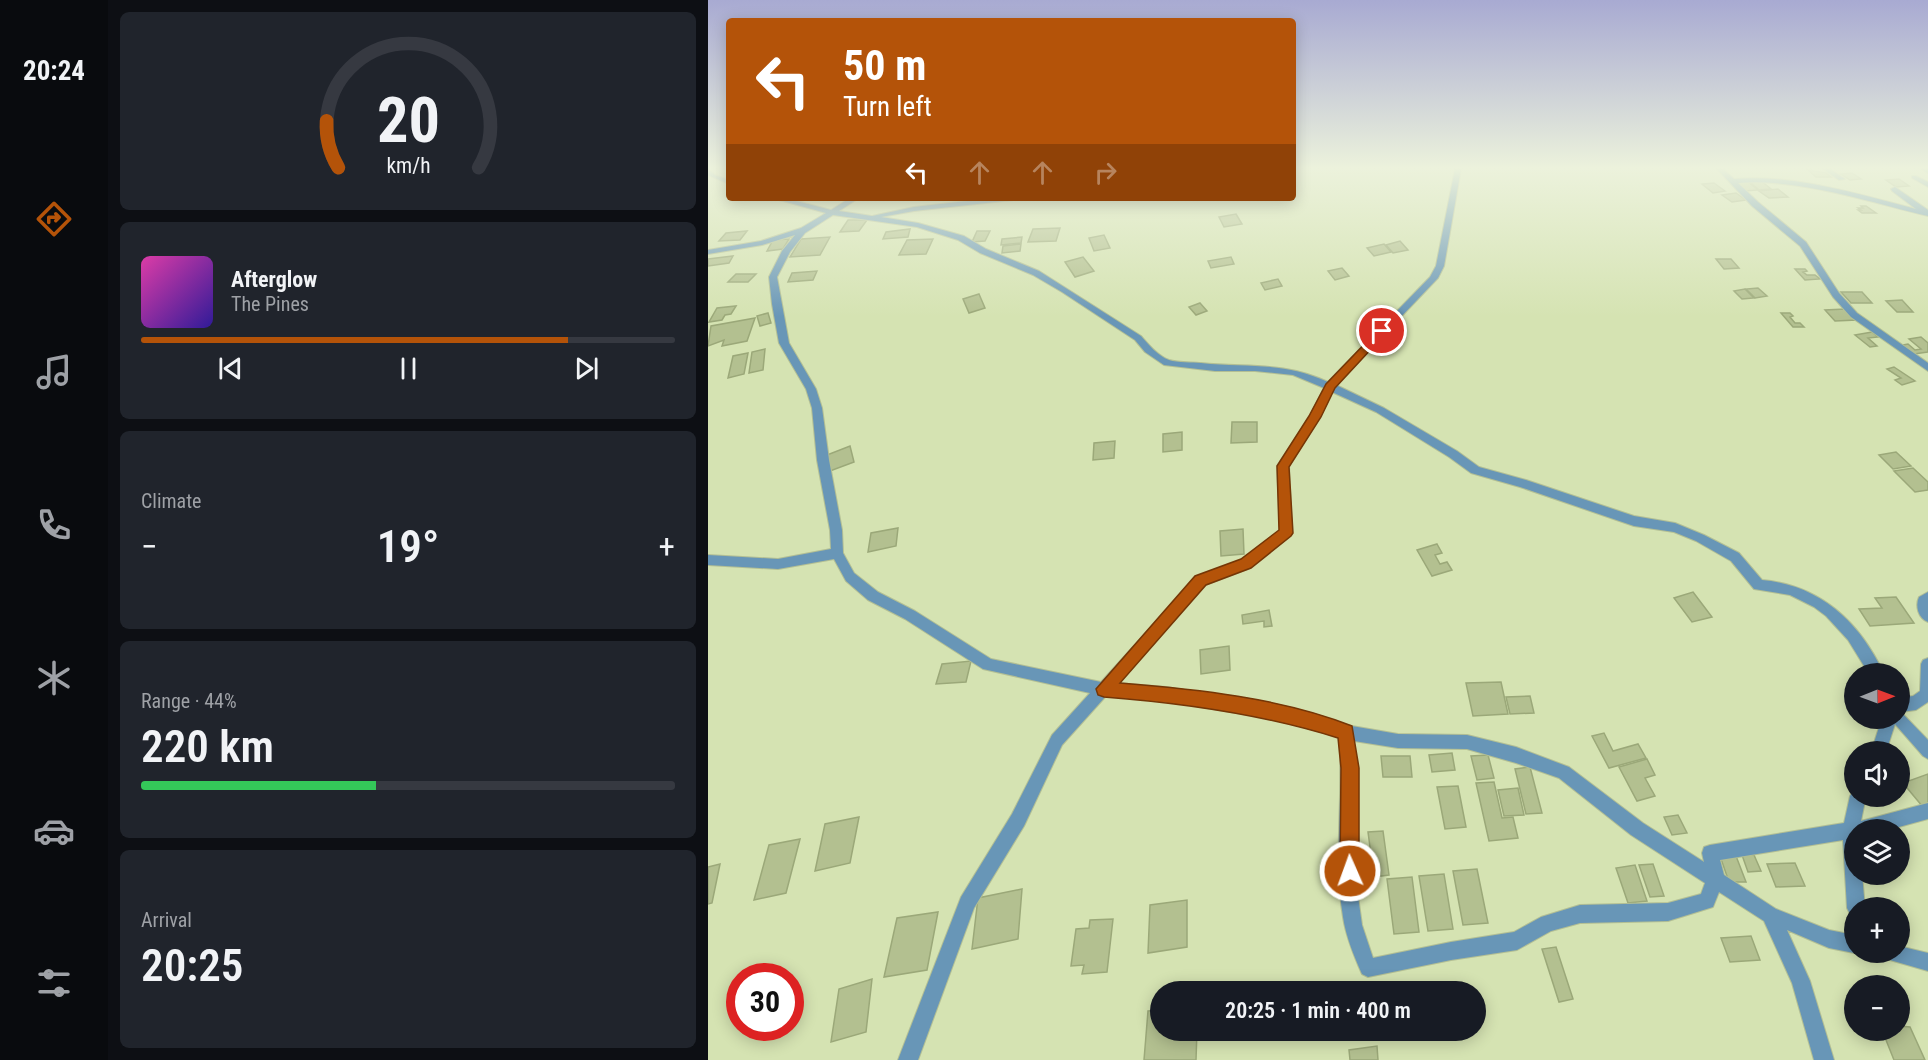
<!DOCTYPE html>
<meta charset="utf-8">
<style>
:root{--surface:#171b24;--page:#20242c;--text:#f1f3f6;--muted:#9ea1a6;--line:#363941;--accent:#b45309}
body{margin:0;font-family:"Roboto Condensed",sans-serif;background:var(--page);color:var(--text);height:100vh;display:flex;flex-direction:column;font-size:22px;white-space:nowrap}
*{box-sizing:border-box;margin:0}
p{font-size:20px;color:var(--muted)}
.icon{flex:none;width:33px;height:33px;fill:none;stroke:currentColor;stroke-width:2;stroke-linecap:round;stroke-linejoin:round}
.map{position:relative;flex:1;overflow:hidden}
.side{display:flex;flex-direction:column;gap:12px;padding:12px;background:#0d0f14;width:600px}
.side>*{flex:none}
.top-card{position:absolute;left:18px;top:18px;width:570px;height:183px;border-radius:6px;box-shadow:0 3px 15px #0003;background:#b45309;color:#fff;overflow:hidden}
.needle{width:39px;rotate:89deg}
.buttons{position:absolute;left:1136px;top:663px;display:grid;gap:12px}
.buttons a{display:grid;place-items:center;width:66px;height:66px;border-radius:50%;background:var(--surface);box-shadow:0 3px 15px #0003;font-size:30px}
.speed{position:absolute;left:18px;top:963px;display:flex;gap:12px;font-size:30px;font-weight:700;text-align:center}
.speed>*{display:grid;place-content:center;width:78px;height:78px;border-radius:50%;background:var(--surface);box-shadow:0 3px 15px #0003;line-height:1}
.speed .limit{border:9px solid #d22;background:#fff;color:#111}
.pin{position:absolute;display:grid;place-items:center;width:51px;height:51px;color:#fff;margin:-26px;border:3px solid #fff;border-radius:50%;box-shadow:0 2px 6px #0007}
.me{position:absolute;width:66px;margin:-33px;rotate:358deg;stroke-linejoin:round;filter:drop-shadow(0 0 4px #0008)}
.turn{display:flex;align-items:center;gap:21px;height:126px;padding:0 18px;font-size:27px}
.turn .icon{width:78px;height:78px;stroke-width:2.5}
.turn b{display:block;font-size:42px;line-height:51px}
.lanes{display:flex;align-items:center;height:57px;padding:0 18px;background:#0003;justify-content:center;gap:30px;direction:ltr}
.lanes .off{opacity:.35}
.big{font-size:45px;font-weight:600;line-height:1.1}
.side .tile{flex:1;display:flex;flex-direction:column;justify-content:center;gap:9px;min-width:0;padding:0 21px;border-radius:9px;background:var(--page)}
.side .dial{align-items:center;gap:0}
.dial svg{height:156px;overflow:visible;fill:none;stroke:var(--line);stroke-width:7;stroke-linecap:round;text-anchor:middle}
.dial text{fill:var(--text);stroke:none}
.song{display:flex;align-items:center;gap:18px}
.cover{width:72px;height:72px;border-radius:9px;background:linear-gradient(135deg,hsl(320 70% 55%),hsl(250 70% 35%))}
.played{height:6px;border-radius:3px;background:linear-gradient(90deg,var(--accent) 80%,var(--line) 80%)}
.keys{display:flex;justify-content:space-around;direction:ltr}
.heat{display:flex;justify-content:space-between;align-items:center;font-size:33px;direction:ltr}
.charge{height:9px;border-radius:4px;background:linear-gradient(90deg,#34c759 44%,var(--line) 0)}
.trip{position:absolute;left:442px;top:981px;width:336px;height:60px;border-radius:30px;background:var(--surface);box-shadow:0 3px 15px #0003;font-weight:600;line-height:60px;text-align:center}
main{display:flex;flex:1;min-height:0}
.tab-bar{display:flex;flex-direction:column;width:108px;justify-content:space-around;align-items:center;background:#090b0e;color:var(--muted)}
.tab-bar .icon{width:42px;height:42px}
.tab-bar .current{color:var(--accent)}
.tab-bar b{font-size:27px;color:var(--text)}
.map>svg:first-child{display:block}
.building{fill:#b3c090;stroke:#9ba879;stroke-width:1.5}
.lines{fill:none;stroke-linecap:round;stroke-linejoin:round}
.street-casing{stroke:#b3bf94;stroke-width:2}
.street{fill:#6896b7;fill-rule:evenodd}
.route{fill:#b45309;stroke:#753606;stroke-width:1.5}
</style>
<main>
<nav class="tab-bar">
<b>20:24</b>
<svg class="icon current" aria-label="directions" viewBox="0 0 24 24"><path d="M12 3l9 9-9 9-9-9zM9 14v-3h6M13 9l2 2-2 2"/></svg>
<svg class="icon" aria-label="music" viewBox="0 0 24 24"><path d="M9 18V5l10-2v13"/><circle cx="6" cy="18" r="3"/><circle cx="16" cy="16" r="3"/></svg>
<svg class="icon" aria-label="phone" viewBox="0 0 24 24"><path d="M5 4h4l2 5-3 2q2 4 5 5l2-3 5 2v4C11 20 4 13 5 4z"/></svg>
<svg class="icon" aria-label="climate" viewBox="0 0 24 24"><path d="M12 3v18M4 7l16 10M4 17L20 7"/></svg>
<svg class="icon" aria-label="car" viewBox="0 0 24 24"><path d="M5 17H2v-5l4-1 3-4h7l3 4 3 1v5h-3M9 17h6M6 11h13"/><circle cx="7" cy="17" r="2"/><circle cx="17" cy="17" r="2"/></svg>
<svg class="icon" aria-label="filters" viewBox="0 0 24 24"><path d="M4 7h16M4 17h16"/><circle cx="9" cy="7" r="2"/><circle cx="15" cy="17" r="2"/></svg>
</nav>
<section class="side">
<div class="tile dial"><svg viewBox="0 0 100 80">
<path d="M14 69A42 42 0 1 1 86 69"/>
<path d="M14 69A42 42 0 0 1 8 45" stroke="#b45309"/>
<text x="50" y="56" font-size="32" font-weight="700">20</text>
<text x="50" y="72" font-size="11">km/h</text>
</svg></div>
<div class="tile">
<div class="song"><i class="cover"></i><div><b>Afterglow</b><p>The Pines</p></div></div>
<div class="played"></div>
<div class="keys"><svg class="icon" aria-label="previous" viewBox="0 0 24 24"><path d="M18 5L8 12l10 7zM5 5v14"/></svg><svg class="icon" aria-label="pause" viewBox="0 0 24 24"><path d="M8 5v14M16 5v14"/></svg><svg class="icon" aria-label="next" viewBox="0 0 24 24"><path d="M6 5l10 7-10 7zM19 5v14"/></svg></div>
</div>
<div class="tile"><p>Climate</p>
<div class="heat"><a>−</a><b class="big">19°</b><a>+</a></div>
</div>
<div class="tile"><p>Range · 44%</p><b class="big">220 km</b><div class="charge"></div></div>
<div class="tile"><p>Arrival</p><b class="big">20:25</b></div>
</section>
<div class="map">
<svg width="1220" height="1060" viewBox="0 0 1220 1060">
<rect width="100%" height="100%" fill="#d5e3b2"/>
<g class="building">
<polygon points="1100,170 1118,173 1123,177 1108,177"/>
<polygon points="1144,173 1153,179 1142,180 1133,174"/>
<polygon points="1191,179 1201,186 1188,187 1178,180"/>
<polygon points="1052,180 1063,189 1051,190 1041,181"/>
<polygon points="1039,181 1050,190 1037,191 1026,182"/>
<polygon points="1006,183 1017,191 1005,193 994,184"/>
<polygon points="1070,189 1080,197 1061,198 1051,191"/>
<polygon points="1028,193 1038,200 1024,202 1014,195"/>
<polygon points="1153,206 1158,206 1168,213 1154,213 1150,210 1153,210 1150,208 1155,208"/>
<polygon points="528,214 534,224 516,227 511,217"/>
<polygon points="140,220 159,220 151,231 132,232"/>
<polygon points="352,228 348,241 320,242 325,229"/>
<polygon points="202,229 200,237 175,239 178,232"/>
<polygon points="39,231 32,240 11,241 18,233"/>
<polygon points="269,231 282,231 277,241 264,242"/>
<polygon points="396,235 402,248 386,251 381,238"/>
<polygon points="122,237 112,255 82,257 93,239"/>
<polygon points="314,237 313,243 293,245 294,239"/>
<polygon points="81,239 75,249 59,251 65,240"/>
<polygon points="225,239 218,254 191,255 199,240"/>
<polygon points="692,241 700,250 685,253 678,245"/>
<polygon points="313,244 312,251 294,253 295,246"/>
<polygon points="676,244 683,252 666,256 659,248"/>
<polygon points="25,256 21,263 0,266 0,259"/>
<polygon points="375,257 386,271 367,277 357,262"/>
<polygon points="523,257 526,264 503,268 500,261"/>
<polygon points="1008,259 1023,259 1031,268 1016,269"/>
<polygon points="634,268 641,276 627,280 620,271"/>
<polygon points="1087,269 1097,269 1099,271 1095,272 1099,275 1107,275 1112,279 1097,280"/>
<polygon points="109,271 105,280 80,282 84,273"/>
<polygon points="28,274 48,274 40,282 20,282"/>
<polygon points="570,279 574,286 557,290 553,283"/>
<polygon points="1050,288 1059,296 1047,298 1038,289"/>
<polygon points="1037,289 1046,298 1034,299 1026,291"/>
<polygon points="1133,292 1154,292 1164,303 1143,303"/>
<polygon points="271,294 277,308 261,313 255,299"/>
<polygon points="1194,300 1205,312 1189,312 1178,301"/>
<polygon points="492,303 499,311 488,315 481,307"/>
<polygon points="28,306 23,314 17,315 14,320 1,322 9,308"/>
<polygon points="1138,309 1148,320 1127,321 1117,310"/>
<polygon points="60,313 63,323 52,326 49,316"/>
<polygon points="1073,313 1082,313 1085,316 1082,317 1087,323 1092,323 1096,327 1085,327"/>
<polygon points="47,318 39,341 14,346 16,340 0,346 3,326"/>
<polygon points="1164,332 1170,337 1160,338 1169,346 1162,347 1147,335"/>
<polygon points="1213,337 1220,343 1220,352 1206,354 1195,345 1200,344 1207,350 1213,349 1201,339"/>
<polygon points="57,349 55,370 41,373 44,352"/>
<polygon points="40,353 36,374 20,378 25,356"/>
<polygon points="1186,367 1207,381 1194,385 1187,380 1193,378 1179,369"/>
<polygon points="524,422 549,422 549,442 523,443"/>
<polygon points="474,432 474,450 455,452 455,434"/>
<polygon points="407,441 406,458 385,460 386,443"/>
<polygon points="142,446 146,462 122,471 119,455"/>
<polygon points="1188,452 1203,466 1185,469 1171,455"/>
<polygon points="1205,468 1220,482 1220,490 1207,492 1186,471"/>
<polygon points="190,528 188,546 160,552 163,533"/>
<polygon points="535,529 536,554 513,556 512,531"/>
<polygon points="729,544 734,553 727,555 732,564 739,562 744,570 724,576 709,550"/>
<polygon points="985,592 1004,617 984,622 966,598"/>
<polygon points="1188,597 1206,623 1162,626 1151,609 1174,608 1167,598"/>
<polygon points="561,610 564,626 556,627 556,621 535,624 534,615"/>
<polygon points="521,646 522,670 493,674 492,650"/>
<polygon points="263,661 258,682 228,684 234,664"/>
<polygon points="793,682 800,714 765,716 758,683"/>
<polygon points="822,696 826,713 802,714 798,697"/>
<polygon points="896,733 905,751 930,744 938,758 901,768 884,736"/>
<polygon points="744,753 747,770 724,772 721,755"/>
<polygon points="780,755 786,778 769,780 763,756"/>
<polygon points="673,756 702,756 704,777 675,777"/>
<polygon points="939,759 947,775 937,778 947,796 929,801 911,767"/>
<polygon points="822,767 834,813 818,814 807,769"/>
<polygon points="1220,774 1220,805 1215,807 1195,783"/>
<polygon points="786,782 794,818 805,817 810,838 781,841 768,783"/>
<polygon points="750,786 758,827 737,829 729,787"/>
<polygon points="810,788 816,815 796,816 790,790"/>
<polygon points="970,815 979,833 964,835 956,817"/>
<polygon points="151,817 142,863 107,871 117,824"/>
<polygon points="675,831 681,875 666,877 660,832"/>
<polygon points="92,839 78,893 46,900 61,845"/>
<polygon points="1034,855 1046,855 1053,871 1040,872"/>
<polygon points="1012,856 1028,856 1038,882 1021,882"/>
<polygon points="1087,863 1097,886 1068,887 1059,864"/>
<polygon points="12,864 4,903 0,904 0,867"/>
<polygon points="945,864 956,896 942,897 931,865"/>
<polygon points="927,865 939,901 920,903 908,868"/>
<polygon points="769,869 780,923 755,925 745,871"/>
<polygon points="736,874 745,929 720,931 711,876"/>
<polygon points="704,877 711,932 686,934 679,879"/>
<polygon points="314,889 310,939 264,949 270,898"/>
<polygon points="479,900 479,947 440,953 442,905"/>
<polygon points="230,912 219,970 176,977 189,918"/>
<polygon points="405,919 399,972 374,974 376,965 363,966 368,929 381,928 382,920"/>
<polygon points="1043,936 1052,960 1022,962 1013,938"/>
<polygon points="848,947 865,999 851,1002 834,949"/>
<polygon points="164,979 158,1032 123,1042 131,989"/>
<polygon points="453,1010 453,1030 489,1030 488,1060 436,1060 440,1011"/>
<polygon points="1191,1026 1202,1027 1217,1060 1186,1060 1174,1030 1191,1030"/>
<polygon points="669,1046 670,1060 642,1060 641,1050"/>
</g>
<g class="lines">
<defs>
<g id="street">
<polygon points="0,169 7,175 21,180 21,184 0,175"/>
<path d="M747 169H753L736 266 730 278 628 385 676 408 749 451 771 467 818 480 926 516 967 523 996 535 1031 553 1054 580C1112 585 1152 622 1176 674H1161L1140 640 1118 616 1106 607 1082 595 1046 589 1023 561 988 541 966 532 926 526 812 487 763 473 741 457 668 412 624 392 612 417 581 466 584 533 582 536 542 568 497 585 409 683 458 687 582 708 638 725 690 734 759 735 808 747 861 767 935 823 996 862 994 853 996 847 1002 845 1136 823 1142 796 1146 790V796H1158L1153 821 1220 803V819L1180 830H1146V874H1154L1157 908H1146V916L1142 914 1139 908 1135 840 1012 860 1016 875 1068 909 1121 930 1146 935V953L1121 948 1079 930 1102 981 1126 1060H1106L1084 983 1056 921 1011 892 1005 907 960 921 872 923 843 931 809 950 743 960 660 977 654 974C646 956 638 937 635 917 625 858 636 797 631 737L582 722 458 701 398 696 354 745 316 826 266 908 210 1060H190L253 897 304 814 344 735 382 693 275 669 197 619 160 600 138 581 126 559 70 569 0 565V555L70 559 123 549 122 530 109 460 104 408 98 389 71 343 64 304 61 277 74 251 87 235 54 245 0 254V250L53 241 93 228 118 213 64 198H77L123 210 142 198H151L131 211 164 216 206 207 285 198H309L305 200 206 211 173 217 210 223 256 236 278 249 331 271 433 336C441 345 450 356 461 360 470 363 484 362 493 363 540 368 575 361 620 382L722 277 728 266ZM125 215 209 227 250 240 272 253 325 275 354 292 427 340 437 352 456 365 507 371H547L585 375 616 388 602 416 569 466 572 531 534 560 489 577 393 682 283 659 207 611 170 592 146 573 135 553 134 530 121 460 114 408 108 389 81 343 69 277 82 252 97 233ZM646 741 690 748 759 749 808 763 851 778 923 835 997 883 993 894 960 903 872 905 833 917 806 932 743 942 665 958 654 925 649 889Z"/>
<path d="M1009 169H1015L1026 179C1087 174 1149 194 1208 209L1184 191 1183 189 1187 187 1220 210V216C1161 202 1090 178 1030 183L1050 202 1098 242 1131 293 1149 313 1220 363V371L1143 317 1125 297 1092 246 1044 206Z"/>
<polygon points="1115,169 1122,169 1137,179 1131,180"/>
<polygon points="1213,169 1220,169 1220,173"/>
<polygon points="1204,176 1208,176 1220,182 1220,187 1204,178"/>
<path d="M1220 592V622C1210 618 1207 606 1211 597Z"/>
<polygon points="1220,658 1220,702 1208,710 1193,712 1220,740 1220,759 1215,756 1187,724 1178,752 1163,752 1174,718 1191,718 1191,698 1205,696 1212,691 1213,664 1215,660"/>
<polygon points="1191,946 1220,953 1220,971 1175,958 1172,952 1191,952"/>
</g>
</defs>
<use href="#street" class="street-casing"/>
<use href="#street" class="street"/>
</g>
<linearGradient id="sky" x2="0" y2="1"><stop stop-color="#a8aad2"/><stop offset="0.53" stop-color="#ecf2dc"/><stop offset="1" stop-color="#ecf2dc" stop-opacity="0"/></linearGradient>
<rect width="1220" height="317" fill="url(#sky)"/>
<path class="route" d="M674 328 680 331 627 388 613 417 581 467 585 533 583 536 543 568 498 585 412 683C487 689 574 698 644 726L651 768V871L648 878 642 881 635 878 632 871 633 768 630 738C554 714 475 703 396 697L390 695 388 689 487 576 533 559 571 530 569 466 601 416 618 384 671 329Z"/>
</svg>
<div class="buttons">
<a><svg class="needle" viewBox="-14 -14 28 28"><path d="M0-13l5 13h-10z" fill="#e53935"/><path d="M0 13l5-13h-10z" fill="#9ea1a6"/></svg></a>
<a><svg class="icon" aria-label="sound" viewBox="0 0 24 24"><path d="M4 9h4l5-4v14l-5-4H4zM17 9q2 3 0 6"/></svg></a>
<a><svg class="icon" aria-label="layers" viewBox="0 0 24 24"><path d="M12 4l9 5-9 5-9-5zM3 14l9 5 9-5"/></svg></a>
<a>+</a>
<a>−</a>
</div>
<div class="speed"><div class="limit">30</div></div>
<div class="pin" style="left:674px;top:331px;background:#d93025"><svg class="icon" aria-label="arrive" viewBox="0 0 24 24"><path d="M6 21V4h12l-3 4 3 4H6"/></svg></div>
<svg class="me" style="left:642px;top:871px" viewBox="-20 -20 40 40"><circle r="17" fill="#b45309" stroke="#fff" stroke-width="3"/><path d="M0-11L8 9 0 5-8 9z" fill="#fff"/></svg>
<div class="trip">20:25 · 1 min · 400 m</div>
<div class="top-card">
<div class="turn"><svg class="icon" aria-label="left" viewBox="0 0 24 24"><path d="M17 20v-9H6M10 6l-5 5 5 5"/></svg><div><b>50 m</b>Turn left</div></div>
<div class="lanes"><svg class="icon" aria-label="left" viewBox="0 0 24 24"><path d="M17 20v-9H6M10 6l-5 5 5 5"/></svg><svg class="icon off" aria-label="ahead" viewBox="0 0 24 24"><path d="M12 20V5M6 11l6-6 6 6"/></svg><svg class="icon off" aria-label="ahead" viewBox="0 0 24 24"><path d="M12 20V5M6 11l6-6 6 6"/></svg><svg class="icon off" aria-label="right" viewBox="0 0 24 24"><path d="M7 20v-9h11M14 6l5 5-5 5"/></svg></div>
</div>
</div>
</main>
